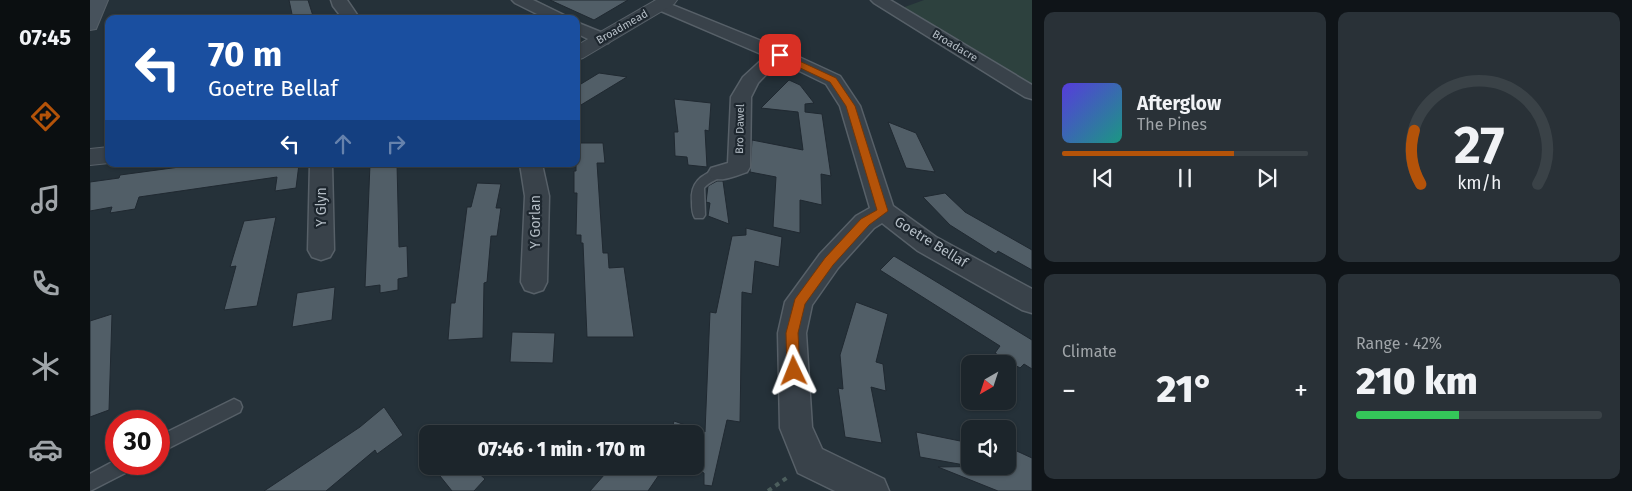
<!DOCTYPE html>
<meta charset="utf-8">
<style>
:root{--surface:#1c252b;--page:#293137;--text:#f1f3f6;--muted:#a0a5a9;--line:#3a4247;--accent:#b45309}
body{margin:0;font-family:"Fira Sans",sans-serif;background:var(--page);color:var(--text);height:100vh;display:flex;flex-direction:column;font-size:19px;white-space:nowrap}
*{box-sizing:border-box;margin:0}
p{font-size:16px;color:var(--muted)}
.icon{flex:none;width:28px;height:28px;fill:none;stroke:currentColor;stroke-width:2;stroke-linecap:round;stroke-linejoin:round}
.map{position:relative;flex:1;overflow:hidden}
.panel{display:flex;flex-direction:column;gap:12px;padding:12px;background:#0f1418;width:600px}
.panel>*{flex:none}
.guide{position:absolute;left:15px;top:15px;width:475px;height:152px;border-radius:10px;box-shadow:0 1px 4px #0004,0 0 0 1px var(--line);background:#1a4fa0;color:#fff;overflow:hidden}
.needle{width:32px;rotate:219deg}
.controls{position:absolute;left:871px;top:355px;display:grid;gap:10px}
.controls a{display:grid;place-items:center;width:55px;height:55px;border-radius:10px;background:var(--surface);box-shadow:0 1px 4px #0004,0 0 0 1px var(--line);font-size:25px}
.speed{position:absolute;left:15px;top:410px;display:flex;gap:10px;font-size:25px;font-weight:700;text-align:center}
.speed>*{display:grid;place-content:center;width:65px;height:65px;border-radius:50%;background:var(--surface);box-shadow:0 1px 4px #0004,0 0 0 1px var(--line);line-height:1}
.speed .limit{border:8px solid #d22;background:#fff;color:#111}
.pin{position:absolute;display:grid;place-items:center;width:42px;height:42px;color:#fff;margin:-21px;border-radius:10px;box-shadow:0 2px 8px #0006}
.me{position:absolute;width:55px;margin:-28px;rotate:358deg;stroke-linejoin:round;filter:drop-shadow(0 0 4px #0008)}
.turn{display:flex;align-items:center;gap:18px;height:105px;padding:0 20px;font-size:22px}
.turn .icon{width:65px;height:65px;stroke-width:2.5}
.turn b{display:block;font-size:35px;line-height:42px}
.lanes{display:flex;align-items:center;height:48px;padding:0 20px;background:#0003;justify-content:center;gap:25px;direction:ltr}
.lanes .off{opacity:.35}
.big{font-size:38px;font-weight:800;line-height:1.1}
.panel .card{flex:1;display:flex;flex-direction:column;justify-content:center;gap:8px;min-width:0;padding:0 18px;border-radius:10px;background:var(--page)}
.panel .dial{align-items:center;gap:0}
.dial svg{height:130px;overflow:visible;fill:none;stroke:var(--line);stroke-width:7;stroke-linecap:round;text-anchor:middle}
.dial text{fill:var(--text);stroke:none}
.song{display:flex;align-items:center;gap:15px}
.cover{width:60px;height:60px;border-radius:8px;background:linear-gradient(135deg,hsl(250 70% 55%),hsl(170 70% 35%))}
.played{height:5px;border-radius:2px;background:linear-gradient(90deg,var(--accent) 70%,var(--line) 70%)}
.keys{display:flex;justify-content:space-around;direction:ltr}
.heat{display:flex;justify-content:space-between;align-items:center;font-size:28px;direction:ltr}
.charge{height:8px;border-radius:4px;background:linear-gradient(90deg,#34c759 42%,var(--line) 0)}
.panel .tiles{flex:1;display:grid;gap:12px;grid-template-columns:repeat(2,1fr)}
.trip{position:absolute;left:329px;top:425px;width:285px;height:50px;border-radius:10px;background:var(--surface);box-shadow:0 1px 4px #0004,0 0 0 1px var(--line);font-weight:800;line-height:50px;text-align:center}
main{display:flex;flex:1;min-height:0}
.dock{display:flex;flex-direction:column;width:90px;justify-content:space-around;align-items:center;background:#0b0f11;color:var(--muted)}
.dock .icon{width:35px;height:35px}
.dock .active{color:var(--accent)}
.dock b{font-size:22px;color:var(--text)}
.map>svg:first-child{display:block}
.green{fill:#2d413e}
.building{fill:#515e67;stroke:#202931}
.lines{fill:none;stroke-linecap:round;stroke-linejoin:round}
.service-casing{stroke:#576068;stroke-width:3}
.minor-casing{stroke:#576068;stroke-width:3}
.tertiary-casing{stroke:#576068;stroke-width:2}
.secondary-casing{stroke:#576068;stroke-width:2}
.path{stroke:#4c5e5d;stroke-width:4;stroke-dasharray:4.5 4.5;stroke-linecap:butt}
.service{fill:#39424a;fill-rule:evenodd}
.minor{fill:#39424a;fill-rule:evenodd}
.tertiary{fill:#39424a;fill-rule:evenodd}
.secondary{fill:#47525c;fill-rule:evenodd}
.route{fill:#b45309;stroke:#753606}
.labels{text-anchor:middle;dominant-baseline:central;stroke-width:4.5;stroke-linejoin:round;paint-order:stroke}
.far-street-label{font-size:11px;fill:#b4bdc5;stroke:#1e272f}
.street-label{font-size:14px;fill:#b4bdc5;stroke:#1e272f}
</style>
<main>
<nav class="dock">
<b>07:45</b>
<svg class="icon active" aria-label="directions" viewBox="0 0 24 24"><path d="M12 3l9 9-9 9-9-9zM9 14v-3h6M13 9l2 2-2 2"/></svg>
<svg class="icon" aria-label="music" viewBox="0 0 24 24"><path d="M9 18V5l10-2v13"/><circle cx="6" cy="18" r="3"/><circle cx="16" cy="16" r="3"/></svg>
<svg class="icon" aria-label="phone" viewBox="0 0 24 24"><path d="M5 4h4l2 5-3 2q2 4 5 5l2-3 5 2v4C11 20 4 13 5 4z"/></svg>
<svg class="icon" aria-label="climate" viewBox="0 0 24 24"><path d="M12 3v18M4 7l16 10M4 17L20 7"/></svg>
<svg class="icon" aria-label="car" viewBox="0 0 24 24"><path d="M5 17H2v-5l4-1 3-4h7l3 4 3 1v5h-3M9 17h6M6 11h13"/><circle cx="7" cy="17" r="2"/><circle cx="17" cy="17" r="2"/></svg>
</nav>
<div class="map">
<svg width="942" height="491" viewBox="0 0 942 491">
<rect width="100%" height="100%" fill="#253139"/>
<polygon class="green" points="834,0 942,0 942,86 812,8"/>
<g class="building">
<polygon points="199,0 218,0 223,16 203,19"/>
<polygon points="460,0 538,0 504,20"/>
<polygon points="509,73 537,77 486,108 486,87"/>
<polygon points="699,80 710,85 724,103 715,104 715,112 732,114 741,176 731,174 732,205 710,200 710,233 683,227 686,177 660,172 662,140 713,150 708,112 671,108"/>
<polygon points="584,99 621,103 619,131 615,130 617,167 598,165 597,157 585,156 584,132 588,132"/>
<polygon points="798,122 826,133 845,172 816,168"/>
<polygon points="486,143 513,143 515,163 507,163 513,253 518,253 519,268 534,267 544,337 497,337 493,243 491,243 491,235 486,235 487,193 484,193 484,171 486,171"/>
<polygon points="112,164 209,164 206,188 185,191 187,177 49,197 45,209 20,213 22,207 0,211 0,182 29,178 30,175"/>
<polygon points="280,164 307,164 309,247 317,246 318,277 308,279 308,290 290,293 290,285 275,287"/>
<polygon points="627,181 633,181 639,224 618,216 620,203 616,202 618,186"/>
<polygon points="387,183 411,184 406,208 411,208 407,236 401,236 397,282 394,283 393,338 358,340 361,303 365,303 377,207 381,207"/>
<polygon points="855,193 875,212 942,250 942,270 908,251 906,254 860,225 833,197"/>
<polygon points="186,217 167,306 134,310 146,266 140,267 154,221"/>
<polygon points="656,228 692,237 689,267 665,261 662,294 652,292 650,422 637,420 622,486 614,485 614,473 599,466 605,466 605,434 581,434 584,421 615,432 620,312 626,313 642,236 656,235"/>
<polygon points="804,256 942,340 942,369 934,364 930,368 905,353 910,346 790,270"/>
<polygon points="245,287 242,320 202,327 207,293"/>
<polygon points="766,302 798,314 786,362 793,364 796,391 781,387 792,443 755,437 748,388 753,389 750,355"/>
<polygon points="22,314 19,410 0,417 0,321"/>
<polygon points="422,332 465,333 463,363 420,362"/>
<polygon points="294,407 313,435 287,454 285,450 236,491 174,491 270,427"/>
<polygon points="826,432 880,443 880,466 830,457"/>
<polygon points="918,447 942,458 942,491 908,491 848,467 918,466"/>
<polygon points="342,466 386,466 384,469 395,479 384,491 362,491"/>
<polygon points="522,466 575,466 558,491 500,491"/>
</g>
<g class="lines">
<defs>
<g id="service">
<path d="M629 169 633 170 635 173C629 180 619 181 614 188L615 215 613 218H605C602 213 602 208 602 202 600 183 611 174 629 169Z"/>
<polygon points="144,399 150,402 152,407 150,412 69,453 69,436"/>
<polygon points="26,460 26,464 43,464 41,470 0,491 0,474"/>
</g>
<g id="minor">
<polygon points="241,0 257,0 270,19 253,19 243,6"/>
<polygon points="422,0 443,0 476,16 478,19 457,19 425,3"/>
<path d="M570 0 696 51 750 76 770 106 803 206 846 237 942 289V313L932 310 828 251 792 223 784 228 748 268 722 305 716 333 722 427 732 449 794 479 799 491H745L708 473 690 428 688 333 695 302 730 254 766 216 780 208 750 106 736 84 691 62 683 67 668 83 661 97 660 167 657 172C645 176 633 182 621 178L618 173 621 168 638 163 641 97 653 77 676 56 564 8 562 5 564 2Z"/>
<polygon points="781,0 800,0 942,85 942,99 935,97 784,3"/>
<polygon points="486,22 518,35 521,39 518,43 506,43 486,33"/>
<polygon points="220,164 242,164 244,250 240,257 231,260 222,257 218,250"/>
<polygon points="430,164 452,164 459,196 457,282 453,290 444,293 435,290 431,282 435,196"/>
</g>
<g id="tertiary">
<polygon points="566,0 587,0 584,4 493,58 486,60 486,46"/>
<polygon points="19,147 19,163 0,165 0,149"/>
</g>
<polygon id="secondary" points="0,0 18,0 6,29 0,30"/>
</defs>
<use href="#service" class="service-casing"/>
<use href="#minor" class="minor-casing"/>
<use href="#tertiary" class="tertiary-casing"/>
<use href="#secondary" class="secondary-casing"/>
<polyline class="path" points="678,491 698,477"/>
<use href="#service" class="service"/>
<use href="#minor" class="minor"/>
<use href="#tertiary" class="tertiary"/>
<use href="#secondary" class="secondary"/>
</g>
<polygon class="route" points="687,53 692,53 746,78 765,106 798,211 779,225 743,265 715,304 708,333 710,371 708,375 704,377 699,375 697,371 696,333 705,299 735,258 771,219 787,210 756,106 740,82 687,57"/>
<g class="labels">
<g class="far-street-label">
<text transform="translate(532 27) rotate(-30)">Broadmead</text>
<text transform="translate(865 46) rotate(31)">Broadacre</text>
<text transform="translate(650 129) rotate(-89)">Bro Dawel</text>
</g>
<g class="street-label">
<text transform="translate(231 207) rotate(-90)">Y Glyn</text>
<text transform="translate(445 222) rotate(-90)">Y Gorlan</text>
<text transform="translate(841 242) rotate(32)">Goetre Bellaf</text>
</g>
</g>
</svg>
<div class="controls">
<a><svg class="needle" viewBox="-14 -14 28 28"><path d="M0-13l5 13h-10z" fill="#e53935"/><path d="M0 13l5-13h-10z" fill="#a0a5a9"/></svg></a>
<a><svg class="icon" aria-label="sound" viewBox="0 0 24 24"><path d="M4 9h4l5-4v14l-5-4H4zM17 9q2 3 0 6"/></svg></a>
</div>
<div class="speed"><div class="limit">30</div></div>
<div class="pin" style="left:690px;top:55px;background:#d93025"><svg class="icon" aria-label="arrive" viewBox="0 0 24 24"><path d="M6 21V4h12l-3 4 3 4H6"/></svg></div>
<svg class="me" style="left:704px;top:371px" viewBox="-20 -20 40 40"><path d="M0-17L14 15 0 8-14 15z" fill="#b45309" stroke="#fff" stroke-width="4"/></svg>
<div class="trip">07:46 · 1 min · 170 m</div>
<div class="guide">
<div class="turn"><svg class="icon" aria-label="left" viewBox="0 0 24 24"><path d="M17 20v-9H6M10 6l-5 5 5 5"/></svg><div><b>70 m</b>Goetre Bellaf</div></div>
<div class="lanes"><svg class="icon" aria-label="left" viewBox="0 0 24 24"><path d="M17 20v-9H6M10 6l-5 5 5 5"/></svg><svg class="icon off" aria-label="ahead" viewBox="0 0 24 24"><path d="M12 20V5M6 11l6-6 6 6"/></svg><svg class="icon off" aria-label="right" viewBox="0 0 24 24"><path d="M7 20v-9h11M14 6l5 5-5 5"/></svg></div>
</div>
</div>
<section class="panel">
<div class="tiles">
<div class="card">
<div class="song"><i class="cover"></i><div><b>Afterglow</b><p>The Pines</p></div></div>
<div class="played"></div>
<div class="keys"><svg class="icon" aria-label="previous" viewBox="0 0 24 24"><path d="M18 5L8 12l10 7zM5 5v14"/></svg><svg class="icon" aria-label="pause" viewBox="0 0 24 24"><path d="M8 5v14M16 5v14"/></svg><svg class="icon" aria-label="next" viewBox="0 0 24 24"><path d="M6 5l10 7-10 7zM19 5v14"/></svg></div>
</div>
<div class="card dial"><svg viewBox="0 0 100 80">
<path d="M14 69A42 42 0 1 1 86 69"/>
<path d="M14 69A42 42 0 0 1 10 36" stroke="#b45309"/>
<text x="50" y="56" font-size="32" font-weight="700">27</text>
<text x="50" y="72" font-size="11">km/h</text>
</svg></div>
<div class="card"><p>Climate</p>
<div class="heat"><a>−</a><b class="big">21°</b><a>+</a></div>
</div>
<div class="card"><p>Range · 42%</p><b class="big">210 km</b><div class="charge"></div></div>
</div>
</section>
</main>
